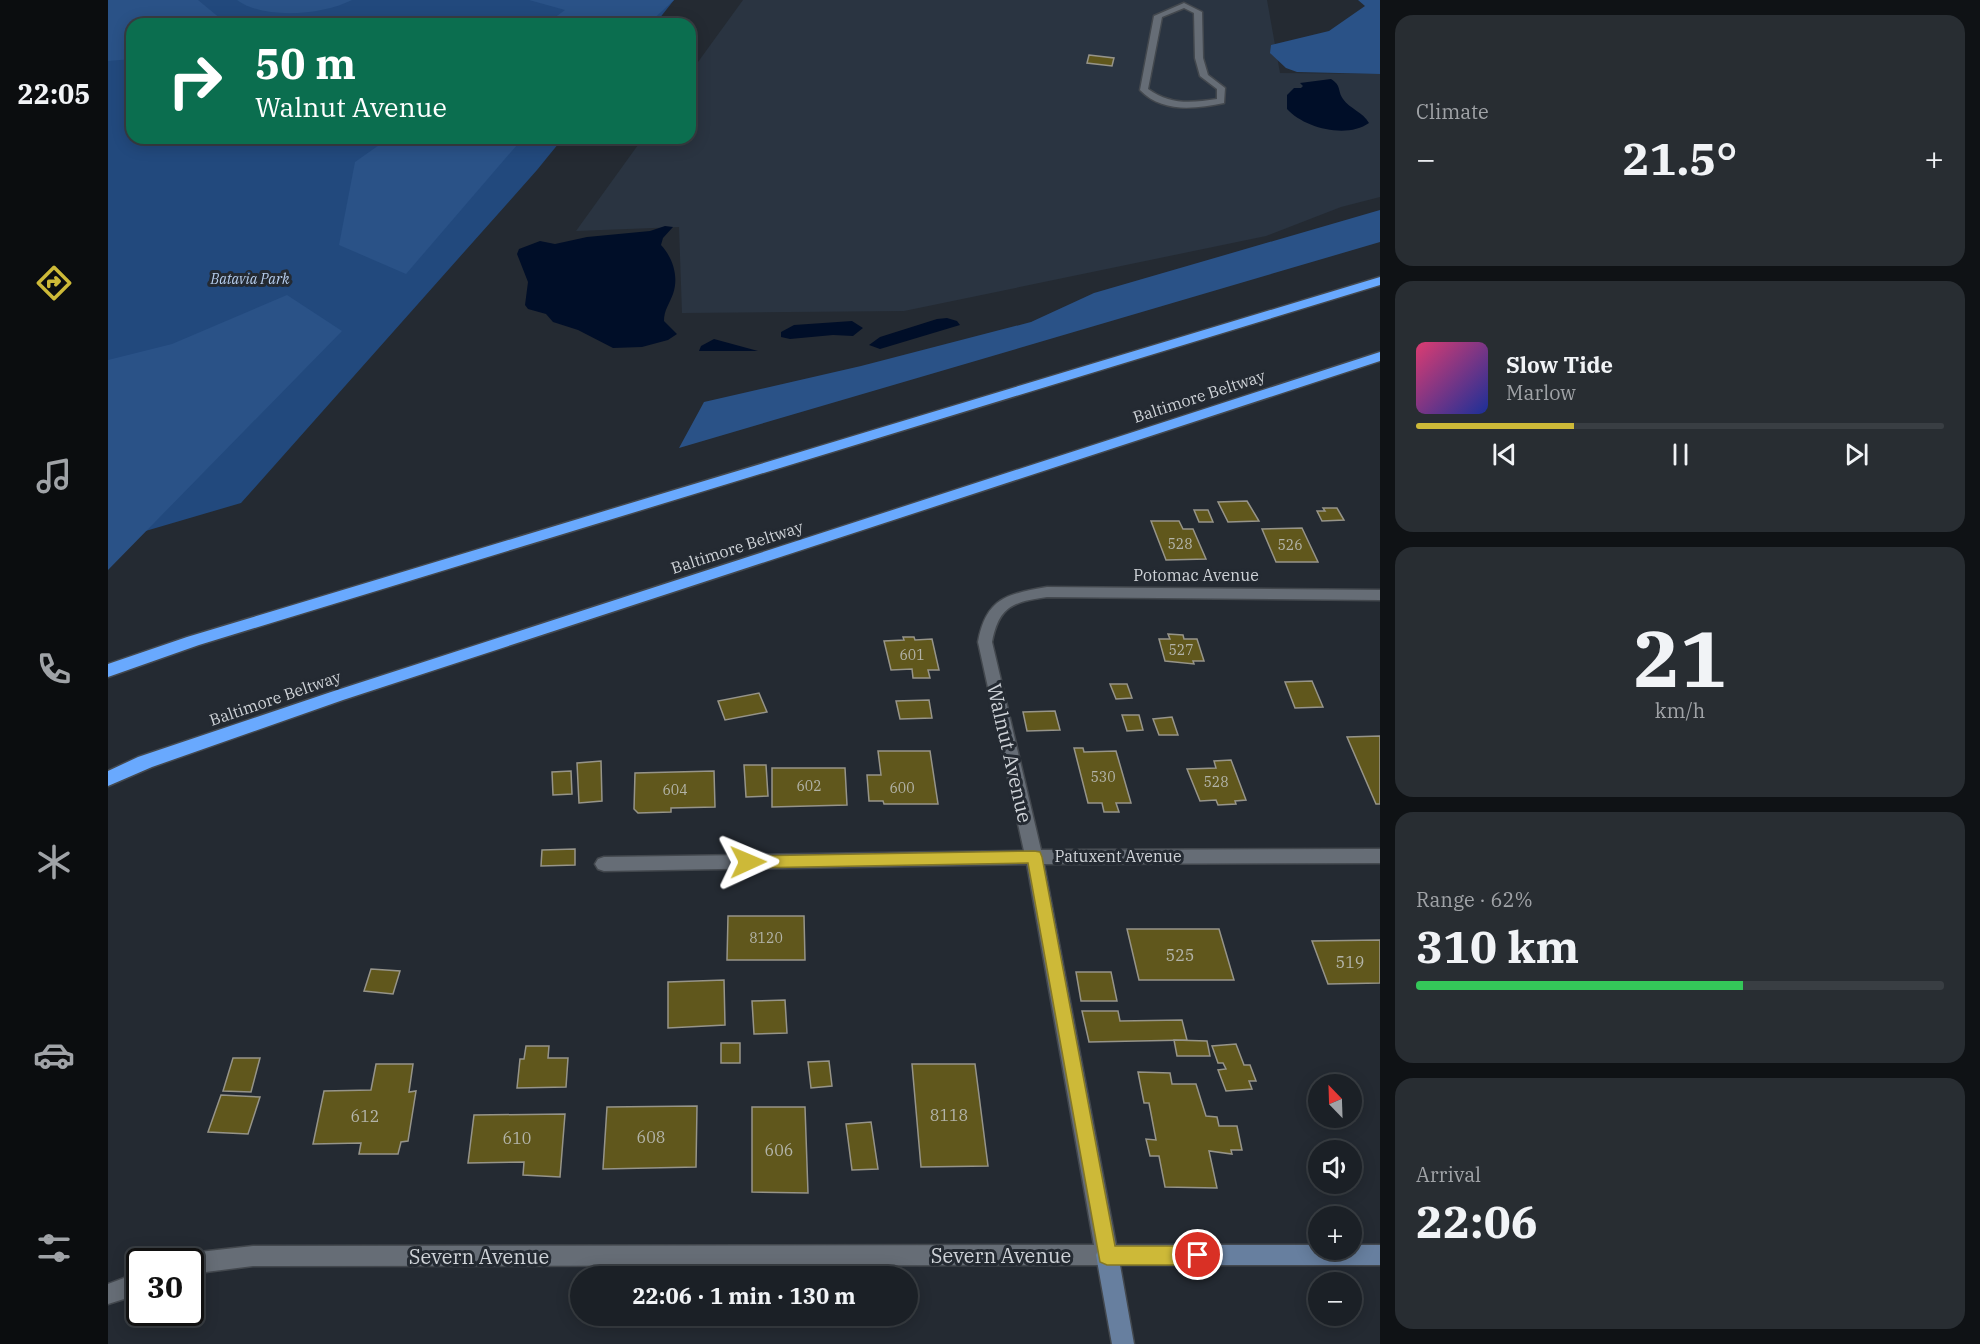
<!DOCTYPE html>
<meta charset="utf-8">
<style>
:root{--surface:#1b2026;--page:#282d32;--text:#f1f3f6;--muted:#a0a3a7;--line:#393e43;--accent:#cdb938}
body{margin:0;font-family:"IBM Plex Serif",serif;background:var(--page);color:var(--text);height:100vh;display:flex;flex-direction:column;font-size:22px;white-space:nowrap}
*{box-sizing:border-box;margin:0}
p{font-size:20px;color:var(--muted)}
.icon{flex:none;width:33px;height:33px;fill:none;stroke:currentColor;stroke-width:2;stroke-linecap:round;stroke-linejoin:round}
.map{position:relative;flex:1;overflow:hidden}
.details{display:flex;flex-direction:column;gap:15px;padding:15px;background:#0f1215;width:600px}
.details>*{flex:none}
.guide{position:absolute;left:18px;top:18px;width:570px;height:126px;border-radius:18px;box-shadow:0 3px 15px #0003,0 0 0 2px var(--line);background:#0b6e4f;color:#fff;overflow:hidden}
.needle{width:39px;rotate:337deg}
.fabs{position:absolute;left:1200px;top:1074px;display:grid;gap:12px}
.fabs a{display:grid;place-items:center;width:54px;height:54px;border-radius:50%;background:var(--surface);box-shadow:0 3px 15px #0003,0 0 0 2px var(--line);font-size:30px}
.speed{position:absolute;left:18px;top:1248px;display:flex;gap:12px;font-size:30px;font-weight:700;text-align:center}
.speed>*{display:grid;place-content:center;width:78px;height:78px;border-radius:50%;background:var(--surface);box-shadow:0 3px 15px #0003,0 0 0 2px var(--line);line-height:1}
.speed .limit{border:3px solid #111;border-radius:9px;background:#fff;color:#111}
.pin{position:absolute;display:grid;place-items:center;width:51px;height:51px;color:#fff;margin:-26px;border:3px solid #fff;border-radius:50%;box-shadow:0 2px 6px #0007}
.me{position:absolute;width:66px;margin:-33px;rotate:89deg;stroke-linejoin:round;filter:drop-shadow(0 0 4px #0008)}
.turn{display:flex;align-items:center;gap:21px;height:126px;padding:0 30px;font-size:27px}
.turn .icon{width:78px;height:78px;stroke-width:2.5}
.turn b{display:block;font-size:42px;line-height:51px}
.big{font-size:45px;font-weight:700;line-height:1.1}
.details .widget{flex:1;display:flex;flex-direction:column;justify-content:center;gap:9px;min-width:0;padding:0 21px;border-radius:18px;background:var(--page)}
.details .dial{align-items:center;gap:0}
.dial b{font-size:78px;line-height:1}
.song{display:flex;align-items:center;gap:18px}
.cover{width:72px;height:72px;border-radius:9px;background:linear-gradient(135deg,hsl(340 70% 55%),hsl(230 70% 35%))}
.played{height:6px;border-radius:3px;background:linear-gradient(90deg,var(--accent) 30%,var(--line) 30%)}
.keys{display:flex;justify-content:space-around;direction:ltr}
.heat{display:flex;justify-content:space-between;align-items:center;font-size:33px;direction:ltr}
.charge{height:9px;border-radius:4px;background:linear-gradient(90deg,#34c759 62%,var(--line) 0)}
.trip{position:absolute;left:462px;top:1266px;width:348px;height:60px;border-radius:30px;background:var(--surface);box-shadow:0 3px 15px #0003,0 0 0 2px var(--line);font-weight:700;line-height:60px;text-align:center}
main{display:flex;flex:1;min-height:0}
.tab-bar{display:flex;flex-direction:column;width:108px;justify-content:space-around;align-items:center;background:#0b0d0f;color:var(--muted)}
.tab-bar .icon{width:42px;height:42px}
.tab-bar .current{color:var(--accent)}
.tab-bar b{font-size:27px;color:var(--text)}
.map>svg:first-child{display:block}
.built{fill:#2a3441}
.green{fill:#22497d}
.forest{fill:#2a5287}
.water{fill:#000e28}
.building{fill:#60571c;stroke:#969489;stroke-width:1.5}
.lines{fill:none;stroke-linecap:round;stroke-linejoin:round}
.lane-casing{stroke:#43484e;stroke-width:3}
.street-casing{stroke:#43484e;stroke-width:3}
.secondary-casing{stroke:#43484e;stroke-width:3}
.highway-casing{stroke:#43484e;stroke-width:3}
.lane{fill:#666d76;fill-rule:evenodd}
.street{fill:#666d76;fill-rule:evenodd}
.secondary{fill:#677f9f;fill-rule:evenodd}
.highway{fill:#69a9fe;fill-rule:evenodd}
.route{fill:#cdb938;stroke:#857824;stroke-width:1.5}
.labels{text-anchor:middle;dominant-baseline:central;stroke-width:6;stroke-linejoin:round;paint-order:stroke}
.far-park-label{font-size:14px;font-style:italic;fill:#b8cfef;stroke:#242a32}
.number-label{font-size:14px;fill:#b3b4a9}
.street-label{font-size:16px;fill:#cfd3d8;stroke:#242a32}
.near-number-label{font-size:16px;fill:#b3b4a9}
.near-street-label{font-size:20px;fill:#cfd3d8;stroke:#242a32}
</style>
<main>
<nav class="tab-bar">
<b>22:05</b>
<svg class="icon current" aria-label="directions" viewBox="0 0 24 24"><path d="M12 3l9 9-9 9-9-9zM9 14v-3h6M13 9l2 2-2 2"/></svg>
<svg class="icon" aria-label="music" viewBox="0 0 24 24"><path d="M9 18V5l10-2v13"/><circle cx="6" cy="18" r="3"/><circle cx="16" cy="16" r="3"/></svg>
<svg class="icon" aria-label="phone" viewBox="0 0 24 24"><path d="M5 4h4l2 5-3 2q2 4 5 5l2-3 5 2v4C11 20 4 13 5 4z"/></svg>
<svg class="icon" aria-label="climate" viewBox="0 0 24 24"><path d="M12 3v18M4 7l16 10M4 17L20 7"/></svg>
<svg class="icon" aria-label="car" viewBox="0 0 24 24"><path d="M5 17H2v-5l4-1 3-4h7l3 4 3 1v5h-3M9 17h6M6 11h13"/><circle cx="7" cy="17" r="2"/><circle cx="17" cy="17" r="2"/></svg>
<svg class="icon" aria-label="filters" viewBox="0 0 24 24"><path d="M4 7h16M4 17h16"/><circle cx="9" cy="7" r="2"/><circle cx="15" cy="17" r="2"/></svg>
</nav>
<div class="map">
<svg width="1272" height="1344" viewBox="0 0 1272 1344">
<rect width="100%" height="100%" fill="#242a32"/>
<polygon class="built" points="635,0 1159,0 1172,73 1272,74 1272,197 1233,207 1158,236 796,311 574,313 571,227 468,231 535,138 582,138 582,73"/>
<polygon class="green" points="0,0 566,0 547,24 24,24 24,138 455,138 429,170 133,503 0,542"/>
<g class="forest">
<polygon points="0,0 90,0 119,24 24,24 24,59 0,61"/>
<path d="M129 0H244C215 15 156 20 129 0Z"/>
<polygon points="421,0 566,0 540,24 438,24 457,10"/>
<polygon points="1250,0 1272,0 1272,74 1189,72 1178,68 1162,53 1163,45 1221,31 1257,6"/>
<polygon points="281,138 415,138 298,274 231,245 247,162"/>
<polygon points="1272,210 1272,242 571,448 596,402 753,366 923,322 986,293"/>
<polygon points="179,295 234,331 0,570 0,360 64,344"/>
</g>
<g class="water">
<path d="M1223 79C1234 86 1229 90 1235 99 1242 109 1255 112 1261 123 1239 139 1196 128 1179 109V95L1186 88H1193L1195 86 1192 83Z"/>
<path d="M557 226 565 227 555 238 553 245C565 258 571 277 565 294 561 305 556 310 556 321L569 334 560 340 534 347 505 348 470 330 445 322 438 314 420 309 417 305 420 282 409 254 411 249 432 241 447 244 479 237 542 231Z"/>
<polygon points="839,318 849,321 852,325 772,349 761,345 772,337 829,319"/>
<polygon points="744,321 755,328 745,336 725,335 682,339 673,337 673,332 686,325"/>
<polygon points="606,339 650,351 591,351 593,346"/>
</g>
<g class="building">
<polygon points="981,55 1006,58 1004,66 979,63"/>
<polygon points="1139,501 1151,521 1120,522 1110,502"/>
<polygon points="1215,508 1229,508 1236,520 1214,521 1209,511 1217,511"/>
<polygon points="1086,510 1100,510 1105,522 1091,522"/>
<polygon points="1043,521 1071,521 1075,529 1085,529 1098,559 1058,560"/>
<polygon points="1194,528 1210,562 1168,562 1154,529"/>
<polygon points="1060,634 1075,635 1076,639 1089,639 1096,661 1085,661 1086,664 1057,661 1051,639 1062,639"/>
<polygon points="795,637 806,637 807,640 824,639 831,670 820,670 822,678 805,678 804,669 783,670 776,641 796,640"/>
<polygon points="1204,681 1215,707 1187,708 1177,682"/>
<polygon points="1002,684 1019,684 1024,698 1008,699"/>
<polygon points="651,693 659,712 617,720 610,701"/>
<polygon points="821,700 824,718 792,719 788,701"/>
<polygon points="947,711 952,730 919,731 915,712"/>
<polygon points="1014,715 1031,715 1035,730 1019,731"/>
<polygon points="1064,717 1070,735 1051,735 1045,719"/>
<polygon points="1272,736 1272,804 1268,804 1239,737"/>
<polygon points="966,748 975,748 976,752 1008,751 1023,803 1008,803 1011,812 996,812 994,803 980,803"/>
<polygon points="770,751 822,751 830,804 776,804 775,801 761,801 759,775 773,775"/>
<polygon points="1123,760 1138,800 1127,801 1128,804 1110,805 1108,800 1092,801 1079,769 1108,768 1106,761"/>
<polygon points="493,761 494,801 471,803 469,763"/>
<polygon points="636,765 658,765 660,796 638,797"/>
<polygon points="664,768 737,768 739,805 664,807"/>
<polygon points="463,771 464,794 445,795 444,772"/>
<polygon points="606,771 607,807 563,808 563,812 530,813 526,809 527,773"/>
<polygon points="467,849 467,865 433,866 434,850"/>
<polygon points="620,916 696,916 697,960 619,960"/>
<polygon points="1019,929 1111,929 1126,980 1031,980"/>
<polygon points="1272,940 1272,983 1220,984 1204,941"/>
<polygon points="263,969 292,971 285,994 256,991"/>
<polygon points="968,972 1003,972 1009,1001 973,1001"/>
<polygon points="616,980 617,1025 560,1028 560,982"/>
<polygon points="677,1000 679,1033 646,1034 644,1001"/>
<polygon points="974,1011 1010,1011 1012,1021 1074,1020 1079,1040 981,1042"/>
<polygon points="1066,1040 1099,1041 1102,1056 1069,1056"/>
<rect x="613" y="1043" width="19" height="20"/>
<polygon points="1128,1044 1136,1065 1142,1065 1148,1081 1141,1081 1144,1089 1118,1091 1110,1070 1118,1069 1115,1063 1110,1063 1104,1046"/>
<polygon points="418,1046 441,1046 440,1058 460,1058 458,1087 409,1088 412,1059 416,1059"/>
<polygon points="125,1058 152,1058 143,1092 115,1091"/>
<polygon points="721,1061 724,1086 703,1088 700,1062"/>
<polygon points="268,1064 305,1064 301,1092 308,1091 300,1141 293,1142 290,1154 251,1154 253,1143 205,1144 216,1091 263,1090"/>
<polygon points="804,1064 867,1064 880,1166 813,1167"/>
<polygon points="1030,1072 1062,1073 1064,1084 1088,1084 1098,1116 1109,1117 1111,1126 1129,1126 1134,1150 1123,1150 1124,1154 1101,1151 1109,1188 1057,1187 1051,1156 1042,1156 1038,1139 1048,1140 1041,1103 1036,1103"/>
<polygon points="113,1095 152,1097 140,1134 100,1132"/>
<polygon points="589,1106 588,1167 495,1169 499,1107"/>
<polygon points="644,1107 697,1107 700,1193 644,1192"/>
<polygon points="457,1114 452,1177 415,1175 416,1162 360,1163 366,1115"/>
<polygon points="763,1122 770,1169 744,1170 738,1124"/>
</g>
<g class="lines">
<defs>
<path id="lane" d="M1076 3 1094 12 1095 58 1100 75 1117 88 1116 103C1087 109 1054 113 1032 90L1046 16ZM1076 8 1086 13 1087 58 1092 76 1109 89V99C1083 103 1062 105 1040 89L1054 17Z"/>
<g id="street">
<path d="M939 587 1272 590V600L939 597C905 602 891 606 884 642L933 850 1272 849V863L936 864 1010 1255 1007 1262 999 1265 145 1266 82 1274V1262H72L74 1257 82 1253 145 1246 986 1245 919 864 496 871 490 869 487 864 490 859 496 857 916 851 870 642C878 598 899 594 939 587Z"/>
<polygon points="32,1272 32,1294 0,1304 0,1284"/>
</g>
<polygon id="secondary" points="999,1245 1210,1245 1210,1250 1244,1250 1244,1245 1272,1245 1272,1265 1012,1265 1026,1344 1004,1344 988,1255 991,1248"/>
<g id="highway">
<polygon points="1272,277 1272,285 91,645 0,677 0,664 79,637"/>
<polygon points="1272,352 1272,361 235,700 44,767 0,786 0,771 30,757 223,692"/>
</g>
</defs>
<use href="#lane" class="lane-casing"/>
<use href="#street" class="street-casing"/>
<use href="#secondary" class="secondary-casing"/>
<use href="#highway" class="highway-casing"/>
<use href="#lane" class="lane"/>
<use href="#street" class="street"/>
<use href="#secondary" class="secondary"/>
<use href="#highway" class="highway"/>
</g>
<polygon class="route" points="926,851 932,852 934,857 1007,1246 1090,1246 1097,1248 1100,1255 1097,1262 1090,1265 999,1265 992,1262 920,863 640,868 634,866 632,862 634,858 640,856"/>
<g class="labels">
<g class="far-park-label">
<text x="142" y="279">Batavia Park</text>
</g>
<g class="number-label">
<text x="1072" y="544">528</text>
<text x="1182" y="545">526</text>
<text x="1073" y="650">527</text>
<text x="804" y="655">601</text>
<text x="995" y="777">530</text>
<text x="1108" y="782">528</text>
<text x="701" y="786">602</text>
<text x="794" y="788">600</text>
<text x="567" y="790">604</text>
<text x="658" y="938">8120</text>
</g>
<g class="street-label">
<text transform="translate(1091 396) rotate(-18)">Baltimore Beltway</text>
<text transform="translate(629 547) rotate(-18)">Baltimore Beltway</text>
<text x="1088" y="575">Potomac Avenue</text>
<text transform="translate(167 698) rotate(-19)">Baltimore Beltway</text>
<text x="1010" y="856">Patuxent Avenue</text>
</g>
<g class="near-number-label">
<text x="1072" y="955">525</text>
<text x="1242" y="962">519</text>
<text x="841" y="1115">8118</text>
<text x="257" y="1116">612</text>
<text x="543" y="1137">608</text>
<text x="409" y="1138">610</text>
<text x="671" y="1150">606</text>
</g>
<g class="near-street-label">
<text transform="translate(902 753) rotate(77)">Walnut Avenue</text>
<text x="893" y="1255">Severn Avenue</text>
<text x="371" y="1256">Severn Avenue</text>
</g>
</g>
</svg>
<div class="fabs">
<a><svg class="needle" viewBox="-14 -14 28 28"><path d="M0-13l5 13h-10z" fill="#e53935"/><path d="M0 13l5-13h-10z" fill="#a0a3a7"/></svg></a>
<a><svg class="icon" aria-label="sound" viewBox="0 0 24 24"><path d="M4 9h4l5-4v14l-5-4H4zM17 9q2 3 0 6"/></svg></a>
<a>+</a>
<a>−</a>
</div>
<div class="speed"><div class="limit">30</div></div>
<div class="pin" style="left:1090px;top:1255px;background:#d93025"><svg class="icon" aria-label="arrive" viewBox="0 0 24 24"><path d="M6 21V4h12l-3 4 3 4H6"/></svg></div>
<svg class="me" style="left:640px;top:862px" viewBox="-20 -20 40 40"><path d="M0-17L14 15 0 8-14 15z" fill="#cdb938" stroke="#fff" stroke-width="4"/></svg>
<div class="trip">22:06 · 1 min · 130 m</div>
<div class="guide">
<div class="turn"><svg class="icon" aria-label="right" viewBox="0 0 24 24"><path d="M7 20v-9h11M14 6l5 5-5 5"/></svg><div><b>50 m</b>Walnut Avenue</div></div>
</div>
</div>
<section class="details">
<div class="widget"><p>Climate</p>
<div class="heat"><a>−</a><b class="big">21.5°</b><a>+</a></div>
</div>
<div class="widget">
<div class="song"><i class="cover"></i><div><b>Slow Tide</b><p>Marlow</p></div></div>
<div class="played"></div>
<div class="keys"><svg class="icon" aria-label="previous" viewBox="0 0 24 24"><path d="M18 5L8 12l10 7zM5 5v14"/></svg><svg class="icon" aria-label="pause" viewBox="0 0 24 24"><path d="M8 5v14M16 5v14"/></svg><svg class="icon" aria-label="next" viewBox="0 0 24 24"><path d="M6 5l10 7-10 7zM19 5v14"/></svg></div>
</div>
<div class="widget dial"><b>21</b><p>km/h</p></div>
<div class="widget"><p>Range · 62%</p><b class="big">310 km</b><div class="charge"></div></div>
<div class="widget"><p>Arrival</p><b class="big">22:06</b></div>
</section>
</main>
